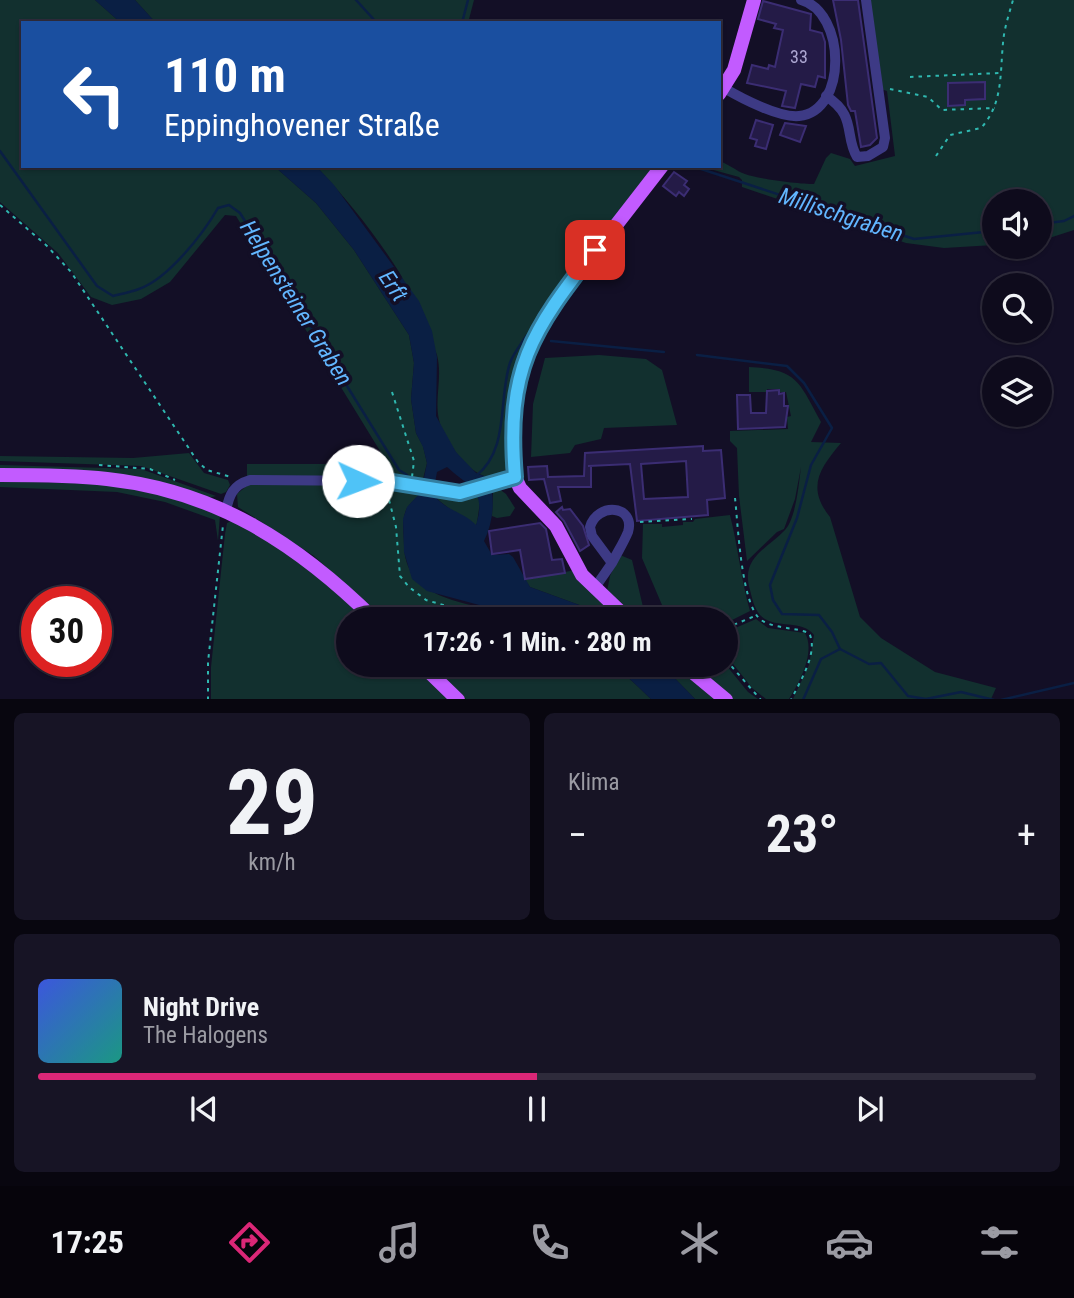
<!DOCTYPE html>
<html lang="de">
<meta charset="utf-8">
<style>
:root{--surface:#0e0b1c;--page:#171425;--text:#f1f3f6;--muted:#9b9ba3;--line:#2e2b3b;--accent:#db2777}
body{margin:0;font-family:"Roboto Condensed",sans-serif;background:var(--page);color:var(--text);height:100vh;display:flex;flex-direction:column;font-size:26px;white-space:nowrap}
*{box-sizing:border-box;margin:0}
p{font-size:23px;color:var(--muted)}
.icon{flex:none;width:38px;height:38px;fill:none;stroke:currentColor;stroke-width:2;stroke-linecap:round;stroke-linejoin:round}
.map{position:relative;height:699px;overflow:hidden}
.side{display:flex;flex-direction:column;gap:14px;padding:14px;background:#08060f;flex:1}
.side>*{flex:none}
.top-card{position:absolute;left:21px;top:21px;width:700px;height:147px;border-radius:0px;box-shadow:0 2px 5px #0004,0 0 0 2px var(--line);background:#1a4fa0;color:#fff;overflow:hidden}
.tools{position:absolute;left:982px;top:189px;display:grid;gap:14px}
.tools a{display:grid;place-items:center;width:70px;height:70px;border-radius:50%;background:var(--surface);box-shadow:0 2px 5px #0004,0 0 0 2px var(--line);font-size:35px}
.speed{position:absolute;left:21px;top:586px;display:flex;gap:14px;font-size:35px;font-weight:700;text-align:center}
.speed>*{display:grid;place-content:center;width:91px;height:91px;border-radius:50%;background:var(--surface);box-shadow:0 2px 5px #0004,0 0 0 2px var(--line);line-height:1}
.speed .limit{border:10px solid #d22;background:#fff;color:#111}
.pin{position:absolute;display:grid;place-items:center;width:60px;height:60px;color:#fff;margin:-30px;border-radius:14px;box-shadow:0 4px 10px #0006}
.me{position:absolute;width:77px;margin:-38px;rotate:92deg;stroke-linejoin:round;filter:drop-shadow(0 0 5px #0008)}
.turn{display:flex;align-items:center;gap:24px;height:147px;padding:0 28px;font-size:32px}
.turn .icon{width:91px;height:91px;stroke-width:2.5}
.turn b{display:block;font-size:49px;line-height:60px}
.big{font-size:52px;font-weight:700;line-height:1.1}
.side .card{flex:1;display:flex;flex-direction:column;justify-content:center;gap:10px;min-width:0;padding:0 24px;border-radius:10px;background:var(--page)}
.side .dial{align-items:center;gap:0}
.dial b{font-size:91px;line-height:1}
.song{display:flex;align-items:center;gap:21px}
.cover{width:84px;height:84px;border-radius:10px;background:linear-gradient(135deg,hsl(230 70% 55%),hsl(170 70% 35%))}
.played{height:7px;border-radius:4px;background:linear-gradient(90deg,var(--accent) 50%,var(--line) 50%)}
.keys{display:flex;justify-content:space-around;direction:ltr}
.heat{display:flex;justify-content:space-between;align-items:center;font-size:38px;direction:ltr}
.side .tiles{flex:1;display:grid;gap:14px;grid-template-columns:1fr 1fr}
.card:last-child{grid-column:span 2}
.trip{position:absolute;left:336px;top:607px;width:402px;height:70px;border-radius:35px;background:var(--surface);box-shadow:0 2px 5px #0004,0 0 0 2px var(--line);font-weight:700;line-height:70px;text-align:center}
.tabs{display:flex;height:112px;justify-content:space-around;align-items:center;background:#06040b;color:var(--muted)}
.tabs .icon{width:49px;height:49px}
.tabs .selected{color:var(--accent)}
.tabs b{font-size:32px;color:var(--text)}
.map>svg:first-child{display:block}
.green{fill:#12302f}
.water{fill:#0a1f44;fill-rule:evenodd}
.lines{fill:none;stroke-linecap:round;stroke-linejoin:round}
.stream{stroke:#0a1f44;stroke-width:2.5}
.building{fill:#241b47;stroke:#3b2d73;stroke-width:2;fill-rule:evenodd}
.path{stroke:#2fb8b0;stroke-width:2;stroke-dasharray:3.5 5;stroke-linecap:butt}
.minor{stroke:#3d3a85;stroke-width:10}
.major{stroke:#c25bff;stroke-width:14}
.route-casing{stroke:#337fa1;stroke-width:18}
.route{stroke:#4fc3f7;stroke-width:12}
.labels{text-anchor:middle;dominant-baseline:central;stroke-width:7;stroke-linejoin:round;paint-order:stroke}
.number-label{font-size:18px;fill:#aca6d1}
.water-label{font-size:23px;font-style:italic;fill:#62b6ff;stroke:#130f26}
</style>
<div class="map">
<svg width="1074" height="700" viewBox="0 0 1074 700">
<rect width="100%" height="100%" fill="#130f26"/>
<g class="green">
<polygon points="0,0 95,0 121,23 23,23 23,166 274,166 316,203 354,250 409,335 414,363 411,399 416,433 423,446 427,463 422,483 375,476 247,476 247,464 388,464 236,216 225,215 170,282 141,299 112,305 91,297 58,253 0,202"/>
<polygon points="135,0 474,0 468,23 156,23"/>
<path d="M870 0H1074V230L1040 241V201H994V245L944 248 906 243 742 187V180L739 177 699 166H719V161C729 164 736 171 745 174 758 179 800 184 814 184L826 158 831 153 850 159 855 166 895 156 887 91 881 89Z"/>
<path d="M316 166H656L539 316 507 468C485 495 455 454 444 434 430 406 444 382 437 355 433 344 426 332 421 321 414 305 408 287 399 272 376 235 346 198 316 166Z"/>
<polygon points="599,355 646,359 662,370 677,425 604,428 601,439 575,445 570,453 531,457 533,404 545,358"/>
<path d="M749 367C798 369 799 382 821 422L811 442 841 443C820 468 806 487 830 517L860 617 881 638 935 672 996 688 991 699H793L809 665 814 635C802 618 774 630 760 615 754 608 752 598 750 590 740 558 767 549 785 530 796 518 799 483 801 467L795 499 784 529 777 532 747 561 739 496 737 448 730 441V431L788 429 787 417 791 416 786 392H780L779 389H767V392H749Z"/>
<polygon points="189,453 204,473 228,480 230,485 226,492 221,494 141,466 0,461 0,456 133,458"/>
<polygon points="0,465 141,469 216,496 208,498 0,470"/>
<polygon points="0,481 107,484 169,497 220,515 218,541 215,520 165,502 117,492 0,487"/>
<path d="M249 484 375 485 421 492C417 498 411 502 407 508 401 519 404 534 404 545 405 608 486 603 532 619H384L314 556 238 507 237 494Z"/>
<polygon points="498,488 506,494 515,508 510,516 497,518 492,516 493,490"/>
<path d="M433 494 471 497 477 495 480 502 477 523 475 526C464 518 440 504 433 494Z"/>
<path d="M730 515C738 547 741 579 750 611L726 623V620L673 619 665 612 642 558 643 524H662V527L683 525V522H693L695 519Z"/>
<polygon points="233,520 287,551 368,619 348,620 348,665 414,665 450,699 211,700 211,667 225,534 227,523"/>
<polygon points="620,555 632,560 643,607 658,619 634,619 607,591 610,576"/>
<polygon points="575,570 621,619 606,619 582,606 530,587 525,580"/>
<path d="M756 619 768 628 805 633C816 652 799 683 789 699H766L752 688 726 655V632Z"/>
<polygon points="430,665 615,665 651,699 466,699"/>
<polygon points="662,665 677,665 721,699 695,699"/>
<polygon points="691,665 726,665 748,692 758,699 733,699"/>
</g>
<g class="water">
<polygon points="95,0 135,0 156,23 121,23"/>
<path d="M274 166H316L334 185 419 301 432 331 437 357 436 416 456 452 476 473 489 478C495 498 494 521 484 541L492 555 509 554 513 557 530 587 582 606 606 619H532L427 591 412 579 404 552 403 519 407 507 421 492 427 463 423 447 416 433 411 399 414 363 409 335 354 250 316 203ZM447 467C469 487 487 490 476 525 464 512 444 510 433 494L437 472Z"/>
<polygon points="615,665 662,665 695,699 651,699"/>
</g>
<g class="lines">
<g class="stream">
<polyline points="356,0 377,23"/>
<polyline points="462,23 468,0"/>
<path d="M0 151 97 286 113 296C121 294 131 292 139 289 168 279 203 234 218 208L229 205 240 213 399 470 407 475"/>
<polyline points="692,166 914,239 994,231"/>
<polyline points="1040,224 1064,221 1074,216"/>
<polyline points="551,341 664,352"/>
<polyline points="697,355 787,366 804,383 832,428 811,465 797,518 770,585 773,600 782,614 819,615 832,632 840,649 869,664 881,663 908,696 926,699 961,692 994,700"/>
<path d="M476 476C510 449 498 399 510 363 513 354 521 344 527 335"/>
<polyline points="413,478 426,482"/>
<polyline points="803,700 821,659 840,649"/>
<polyline points="1001,700 1074,683"/>
</g>
</g>
<g class="building">
<polygon points="833,0 858,0 877,138 870,145 861,147 855,111 851,111 848,105 841,40"/>
<polygon points="763,1 811,14 810,30 822,33 825,42 825,78 818,76 815,87 801,84 795,108 782,106 786,91 747,83 752,65 768,69 769,65 775,67 783,30 774,28 776,24 758,19"/>
<polygon points="985,82 985,99 965,100 965,105 948,106 948,83"/>
<polygon points="756,120 773,125 766,149 755,146 757,140 750,138"/>
<polygon points="785,123 806,126 800,142 780,135"/>
<polygon points="674,172 687,181 684,185 689,189 684,196 679,192 676,196 663,186"/>
<polygon points="779,390 779,394 784,393 784,406 788,406 785,427 738,429 737,395 750,395 751,413 766,413 767,391"/>
<path d="M703 446V451L721 450 725 498 707 500 708 515 637 521 630 464 588 466H591V487H558L561 501 550 503 544 479 529 480 528 467 547 466 548 477 584 476 585 453ZM686 461 688 497 644 499 641 464Z"/>
<polygon points="562,507 563,510 570,509 583,526 589,545 580,551 564,521 556,512"/>
<polygon points="540,523 546,529 552,560 562,559 565,573 525,579 520,550 492,554 489,531"/>
</g>
<g class="lines">
<g class="path">
<polyline points="910,77 1000,73"/>
<polyline points="890,89 928,97 942,110 995,108"/>
<path d="M936 156 950 135 981 128C1003 104 1000 74 1003 43 1004 29 1009 14 1013 0"/>
<polyline points="0,205 47,246 71,272 198,462 207,470 231,477"/>
<polyline points="392,392 414,461 412,477"/>
<polyline points="99,465 150,469 175,480"/>
<polyline points="387,492 396,527 400,576 409,587 426,600 457,609"/>
<path d="M735 498C738 524 741 605 761 620 775 629 794 627 809 633 819 652 800 681 791 700"/>
<polyline points="640,522 692,519"/>
<polyline points="726,628 755,616"/>
<polyline points="726,660 761,700"/>
<polyline points="208,700 208,662 223,525"/>
</g>
<g class="minor">
<path d="M724 88C741 98 779 118 799 116 848 111 846 12 801 0"/>
<path d="M826 96C857 116 844 135 857 157L868 156 883 147 885 138 866 0"/>
<path d="M226 511C229 495 233 485 250 480L383 481 460 493 515 477"/>
<path d="M594 589 612 563 592 536 590 527C597 502 636 505 628 532 624 542 617 553 612 563"/>
</g>
<g class="major">
<polyline points="719,94 734,70 754,0"/>
<path d="M0 475C35 475 72 475 107 479 217 491 298 544 375 620"/>
<polyline points="629,620 582,575 556,526 520,488 515,477 514,462 515,399 524,359 544,318 662,166"/>
<polyline points="422,665 458,700"/>
<polyline points="684,665 726,700"/>
</g>
</g>
<g class="lines">
<defs>
<path id="route" d="M358 481 392 482 460 493 515 477C506 369 531 332 595 250"/>
</defs>
<use href="#route" class="route-casing"/>
<use href="#route" class="route"/>
</g>
<g class="labels">
<g class="number-label">
<text x="799" y="56">33</text>
</g>
<g class="water-label">
<text transform="translate(841 215) rotate(18)">Millischgraben</text>
<text transform="translate(393 286) rotate(56)">Erft</text>
<text transform="translate(296 303) rotate(58)">Helpensteiner Graben</text>
</g>
</g>
</svg>
<div class="tools">
<a><svg class="icon" aria-label="sound" viewBox="0 0 24 24"><path d="M4 9h4l5-4v14l-5-4H4zM17 9q2 3 0 6"/></svg></a>
<a><svg class="icon" aria-label="search" viewBox="0 0 24 24"><circle cx="10" cy="10" r="6"/><path d="M15 15l6 6"/></svg></a>
<a><svg class="icon" aria-label="layers" viewBox="0 0 24 24"><path d="M12 4l9 5-9 5-9-5zM3 14l9 5 9-5"/></svg></a>
</div>
<div class="speed"><div class="limit">30</div></div>
<div class="pin" style="left:595px;top:250px;background:#d93025"><svg class="icon" aria-label="arrive" viewBox="0 0 24 24"><path d="M6 21V4h12l-3 4 3 4H6"/></svg></div>
<svg class="me" style="left:358px;top:481px" viewBox="-20 -20 40 40"><circle r="19" fill="#fff"/><path d="M0-13L10 11 0 6-10 11z" fill="#4fc3f7"/></svg>
<div class="trip">17:26 · 1 Min. · 280 m</div>
<div class="top-card">
<div class="turn"><svg class="icon" aria-label="left" viewBox="0 0 24 24"><path d="M17 20v-9H6M10 6l-5 5 5 5"/></svg><div><b>110 m</b>Eppinghovener Straße</div></div>
</div>
</div>
<section class="side">
<div class="tiles">
<div class="card dial"><b>29</b><p>km/h</p></div>
<div class="card"><p>Klima</p>
<div class="heat"><a>−</a><b class="big">23°</b><a>+</a></div>
</div>
<div class="card">
<div class="song"><i class="cover"></i><div><b>Night Drive</b><p>The Halogens</p></div></div>
<div class="played"></div>
<div class="keys"><svg class="icon" aria-label="previous" viewBox="0 0 24 24"><path d="M18 5L8 12l10 7zM5 5v14"/></svg><svg class="icon" aria-label="pause" viewBox="0 0 24 24"><path d="M8 5v14M16 5v14"/></svg><svg class="icon" aria-label="next" viewBox="0 0 24 24"><path d="M6 5l10 7-10 7zM19 5v14"/></svg></div>
</div>
</div>
</section>
<nav class="tabs">
<b>17:25</b>
<svg class="icon selected" aria-label="directions" viewBox="0 0 24 24"><path d="M12 3l9 9-9 9-9-9zM9 14v-3h6M13 9l2 2-2 2"/></svg>
<svg class="icon" aria-label="music" viewBox="0 0 24 24"><path d="M9 18V5l10-2v13"/><circle cx="6" cy="18" r="3"/><circle cx="16" cy="16" r="3"/></svg>
<svg class="icon" aria-label="phone" viewBox="0 0 24 24"><path d="M5 4h4l2 5-3 2q2 4 5 5l2-3 5 2v4C11 20 4 13 5 4z"/></svg>
<svg class="icon" aria-label="climate" viewBox="0 0 24 24"><path d="M12 3v18M4 7l16 10M4 17L20 7"/></svg>
<svg class="icon" aria-label="car" viewBox="0 0 24 24"><path d="M5 17H2v-5l4-1 3-4h7l3 4 3 1v5h-3M9 17h6M6 11h13"/><circle cx="7" cy="17" r="2"/><circle cx="17" cy="17" r="2"/></svg>
<svg class="icon" aria-label="filters" viewBox="0 0 24 24"><path d="M4 7h16M4 17h16"/><circle cx="9" cy="7" r="2"/><circle cx="15" cy="17" r="2"/></svg>
</nav>
